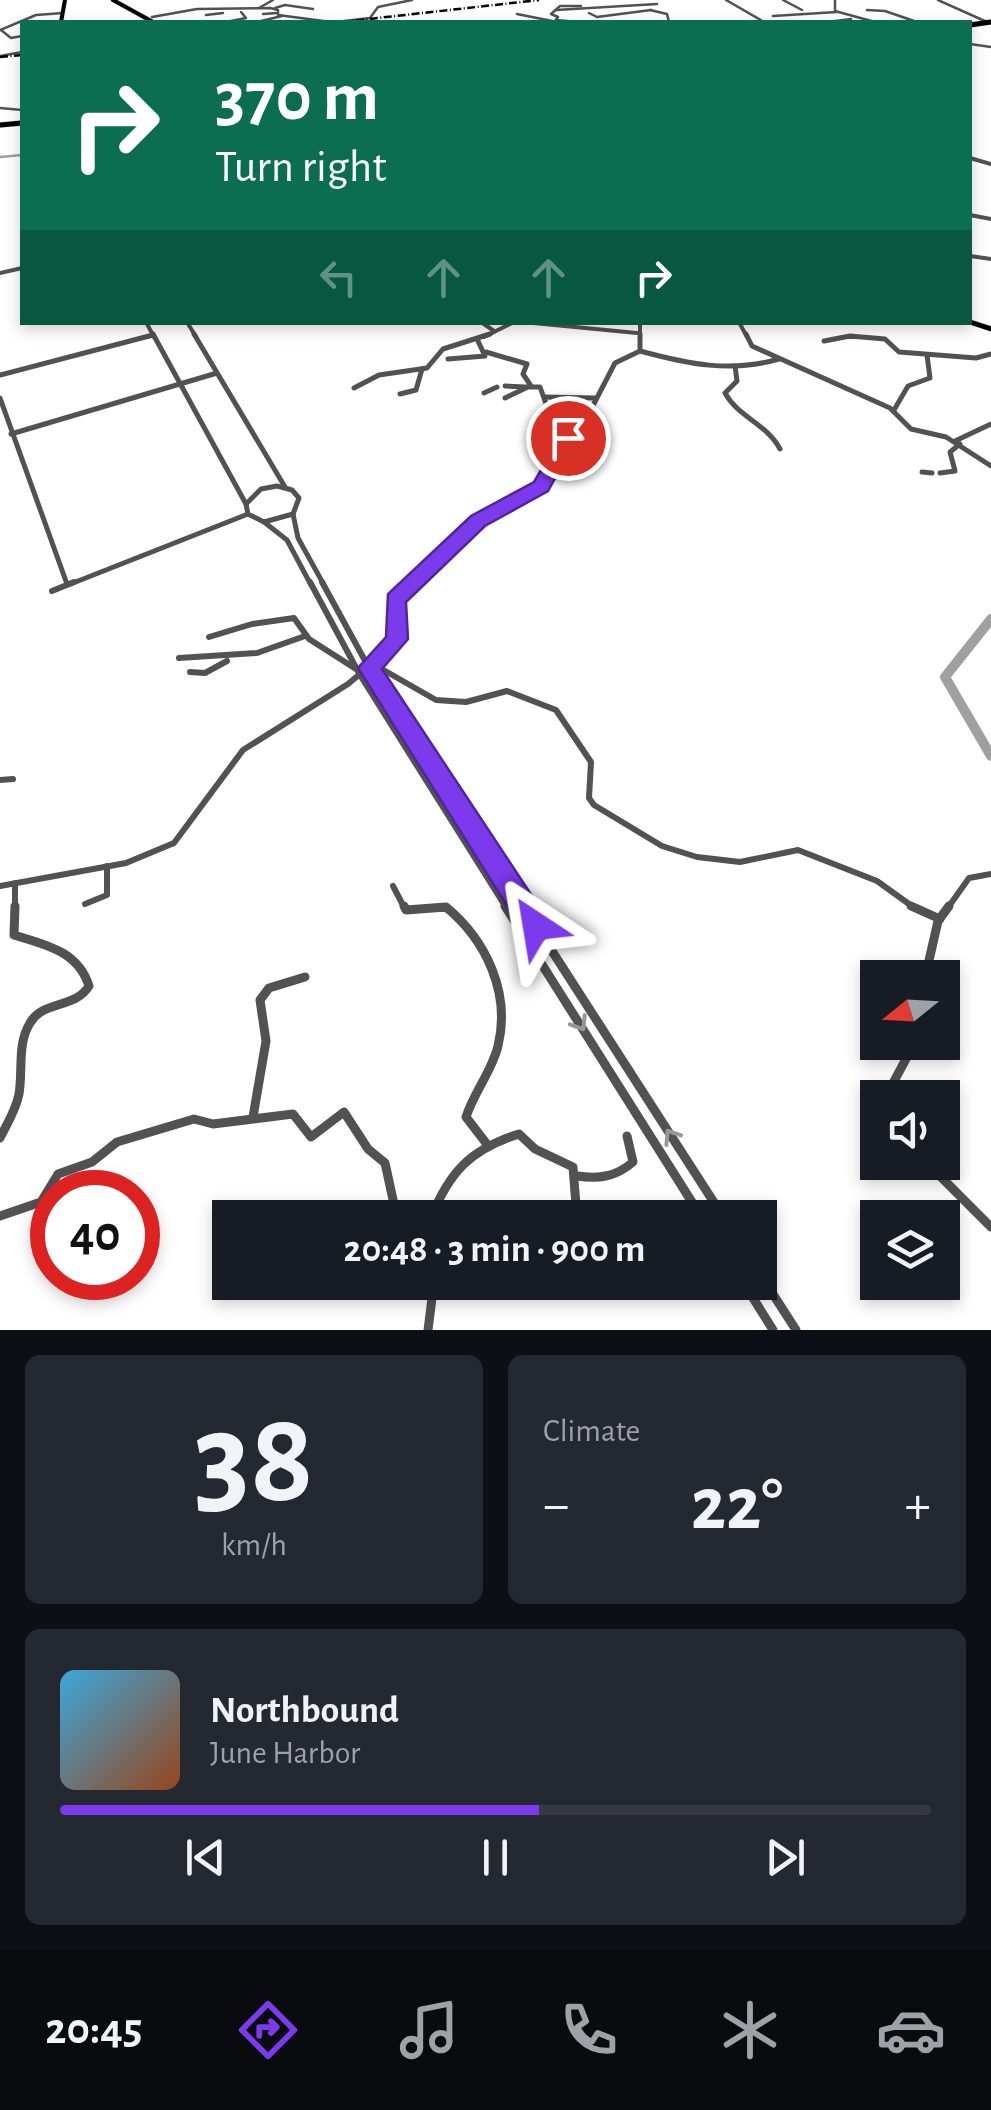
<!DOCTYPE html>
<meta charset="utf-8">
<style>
:root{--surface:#171b24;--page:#242831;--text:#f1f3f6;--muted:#9ea1a6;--line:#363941;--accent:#7c3aed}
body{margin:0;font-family:"Alegreya Sans",sans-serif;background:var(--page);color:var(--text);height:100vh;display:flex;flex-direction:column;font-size:38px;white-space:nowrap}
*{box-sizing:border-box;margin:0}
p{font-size:32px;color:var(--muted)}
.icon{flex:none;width:55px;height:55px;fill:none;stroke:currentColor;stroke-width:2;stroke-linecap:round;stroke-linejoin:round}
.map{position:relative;height:1330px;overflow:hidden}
.panel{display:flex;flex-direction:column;gap:25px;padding:25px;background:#0d0f14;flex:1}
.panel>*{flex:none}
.guide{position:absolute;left:20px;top:20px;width:952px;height:305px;border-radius:0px;box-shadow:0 5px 15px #0003;background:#0b6e4f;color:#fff;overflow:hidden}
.needle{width:65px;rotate:252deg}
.controls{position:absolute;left:860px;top:960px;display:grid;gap:20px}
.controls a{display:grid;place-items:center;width:100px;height:100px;border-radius:0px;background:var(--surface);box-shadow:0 5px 15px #0003;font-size:50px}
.speed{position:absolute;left:30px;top:1170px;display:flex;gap:20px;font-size:50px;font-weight:700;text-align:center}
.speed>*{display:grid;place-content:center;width:130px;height:130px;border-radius:50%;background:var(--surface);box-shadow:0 5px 15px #0003;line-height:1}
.speed .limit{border:15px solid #d22;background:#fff;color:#111}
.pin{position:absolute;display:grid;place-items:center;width:85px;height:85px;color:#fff;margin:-42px;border:5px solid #fff;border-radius:50%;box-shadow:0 2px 10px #0007}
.me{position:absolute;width:110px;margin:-55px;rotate:327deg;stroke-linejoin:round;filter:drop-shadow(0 0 8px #0008)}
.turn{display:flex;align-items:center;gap:35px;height:210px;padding:0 30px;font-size:45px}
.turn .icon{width:130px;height:130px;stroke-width:2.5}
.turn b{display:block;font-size:70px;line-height:85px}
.lanes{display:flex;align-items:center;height:95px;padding:0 30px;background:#0003;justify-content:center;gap:50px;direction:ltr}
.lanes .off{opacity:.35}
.big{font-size:75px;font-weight:700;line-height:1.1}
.panel .card{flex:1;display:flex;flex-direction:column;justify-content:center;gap:15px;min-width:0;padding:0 35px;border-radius:15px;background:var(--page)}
.panel .dial{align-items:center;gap:0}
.dial b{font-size:130px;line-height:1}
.song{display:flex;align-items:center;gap:30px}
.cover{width:120px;height:120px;border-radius:15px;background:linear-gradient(135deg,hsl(200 70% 55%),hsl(20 70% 35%))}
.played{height:10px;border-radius:5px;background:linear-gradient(90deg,var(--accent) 55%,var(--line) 55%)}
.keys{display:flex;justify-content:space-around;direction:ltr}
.heat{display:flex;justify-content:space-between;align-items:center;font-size:55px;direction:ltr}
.panel .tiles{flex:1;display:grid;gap:25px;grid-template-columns:1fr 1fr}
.card:last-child{grid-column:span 2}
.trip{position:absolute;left:212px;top:1200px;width:565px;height:100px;border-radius:0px;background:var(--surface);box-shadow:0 5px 15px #0003;font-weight:700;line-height:100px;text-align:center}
.dock{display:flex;height:160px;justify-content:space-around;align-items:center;background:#090b0e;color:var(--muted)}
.dock .icon{width:70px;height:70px}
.dock .current{color:var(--accent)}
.dock b{font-size:45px;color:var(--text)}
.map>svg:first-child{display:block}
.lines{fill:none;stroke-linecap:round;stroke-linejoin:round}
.stream{stroke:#a0a0a0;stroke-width:2.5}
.river{stroke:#a0a0a0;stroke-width:10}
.major-far1-casing{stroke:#dbdbdb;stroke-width:5}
.major-casing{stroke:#dbdbdb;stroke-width:6}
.highway-casing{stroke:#dbdbdb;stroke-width:6}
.minor-far4{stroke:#525252;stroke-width:2.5}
.minor-far3{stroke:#525252;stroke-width:4}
.minor-far2{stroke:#525252;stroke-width:5}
.minor-far1{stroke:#525252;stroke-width:6}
.minor{stroke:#525252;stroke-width:9}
.major-far1{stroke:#000;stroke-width:4}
.major{stroke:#000;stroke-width:5}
.highway{stroke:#000;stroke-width:5}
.rail{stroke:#000;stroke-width:2.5;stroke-dasharray:8 2.5 1 2.5;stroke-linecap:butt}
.oneway{stroke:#979797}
.route{fill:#7c3aed;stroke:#51269a;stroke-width:2.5}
</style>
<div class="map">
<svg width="991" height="1330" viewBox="0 0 991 1330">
<rect width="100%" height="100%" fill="#fff"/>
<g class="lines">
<polyline class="stream" points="0,157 22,155"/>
<polyline class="river" points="991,619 945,677 991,756"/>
<defs>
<g id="major-far1">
<polyline points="113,0 153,22"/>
<polyline points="61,22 65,0"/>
</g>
<polyline id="major" points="970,322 991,329"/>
<g id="highway">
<polyline points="970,25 991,22"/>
<polyline points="0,125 22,123"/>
</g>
</defs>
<use href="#major-far1" class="major-far1-casing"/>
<use href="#major" class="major-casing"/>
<use href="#highway" class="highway-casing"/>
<g class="minor-far4">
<polyline points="726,0 764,22"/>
<polyline points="783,0 802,10"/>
<polyline points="835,0 835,11 875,22"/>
<polyline points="938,0 987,22"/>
<polyline points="259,8 273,0"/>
<polyline points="275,8 285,5 313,9"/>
<polyline points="556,10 657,4"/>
<polyline points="650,10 667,14 669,22"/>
<polyline points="867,10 885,11 917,22"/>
<polyline points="589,13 597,17 651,10"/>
<polyline points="263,14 277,13"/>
<polyline points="517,14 557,22"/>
<polyline points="206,15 223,13"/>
<polyline points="773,16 837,12"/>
<polyline points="152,17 197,9 270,8 278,10 278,15 331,22"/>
<polyline points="556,20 577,22"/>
<polyline points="555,21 558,17 551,14 560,6 581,6"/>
<polyline points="226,22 246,18 241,12"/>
<polyline points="257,22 282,16"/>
<polyline points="336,22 370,18 378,7 412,0"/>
<polyline points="828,22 851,19"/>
<polyline points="0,30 36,15 63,13"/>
<polyline points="1,30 11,38 22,36"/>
<polyline points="970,44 991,47"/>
<polyline points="0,56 22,52"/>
<polyline points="0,108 22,110"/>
</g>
<g class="minor-far3">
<polyline points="970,158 991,164"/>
<polyline points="970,215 991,219"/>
<polyline points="970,256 991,259"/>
<polyline points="0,273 22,268"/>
<polyline points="146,322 154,337"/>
<polyline points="187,322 196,337"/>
<polyline points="481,322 494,331"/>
<polyline points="523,322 637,333"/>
<polyline points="640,322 640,337"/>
<polyline points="739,322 747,337"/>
<polyline points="146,337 153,335"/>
<polyline points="484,337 514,322"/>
<polyline points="846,337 858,337"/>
</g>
<g class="minor-far2">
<polyline points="153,334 246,504"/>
<polyline points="194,334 285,487"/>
<polyline points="746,334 752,346 890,408 911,429 946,437 991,466"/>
<polyline points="824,341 850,336 885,339 899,352 976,358 991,354"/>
<path d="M640 351C688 364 730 373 779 359"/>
<polyline points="486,352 527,364 523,374 531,386"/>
<polyline points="448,359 485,356 477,339"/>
<path d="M735 366 737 381 725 393C738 417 767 424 780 449"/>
<polyline points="0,375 153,335"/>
<polyline points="505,386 526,387"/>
<polyline points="354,388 379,375 427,368 443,349 490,334"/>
<polyline points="484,393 497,387"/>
<polyline points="400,394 416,390 422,369"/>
<polyline points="544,397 595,398"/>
<polyline points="0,398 67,584"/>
<polyline points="505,398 528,387 540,387 549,412 588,414"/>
<polyline points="894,410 908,386 930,378 927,355"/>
<polyline points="11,434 217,373"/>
<polyline points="955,441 991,424"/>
<polyline points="922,472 932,473"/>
<polyline points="940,473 955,471 950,452 960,444"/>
<polygon points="277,486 292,490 299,498 293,514 264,522 248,514 246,504 261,489"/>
<polyline points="293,514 298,538 324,585"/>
<polyline points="264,522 287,540 311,585"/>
<polyline points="68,585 248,514"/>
<polyline points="410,585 478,521 541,486 568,438 586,419 615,363 640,351 640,334"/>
</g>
<g class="minor-far1">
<polyline points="310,582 360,675 507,909"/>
<polyline points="322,582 369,668 524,909"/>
<polyline points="52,591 74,582"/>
<polyline points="209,637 252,624 294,618 309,639 356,669"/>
<polyline points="179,658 257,653 305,636"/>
<polyline points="373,664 436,700 466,702 507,691 556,710 591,762 589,798 594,805 662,846 697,857 740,862 798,850 877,881 916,909"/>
<polyline points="190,672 205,673 227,661"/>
<polyline points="0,780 13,779"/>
<polyline points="0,886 126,863 174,843 243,750 348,684 392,647 398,632 395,599 413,582"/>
<polyline points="393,886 405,909"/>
<polyline points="85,904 107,895 107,866"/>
<polyline points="15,909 15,883"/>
<polyline points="426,909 448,909"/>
<polyline points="947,909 969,878 991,874"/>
</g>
<g class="minor">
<path d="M404 906 406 910 446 907C486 940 511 993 498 1046 492 1071 474 1092 466 1117L486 1143"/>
<polyline points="505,906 702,1218"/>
<polyline points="523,906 724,1218"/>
<polyline points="911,906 940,919"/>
<polyline points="925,978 938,921 949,906"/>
<polyline points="885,1098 915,1042"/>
<polyline points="878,1109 878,1115"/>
<polyline points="253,1117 266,1041 260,1000 269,988 305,977"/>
<path d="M0 1138C7 1124 16 1110 19 1094 23 1070 17 1044 30 1023 43 1000 75 1009 89 986 78 951 46 945 14 935L15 906"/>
<polyline points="926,1162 991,1227"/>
<path d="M577 1176C599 1179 616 1177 633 1162L627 1136"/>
<polyline points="0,1216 41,1202 58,1174 92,1162 117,1142 194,1119 213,1124 293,1114 311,1137 344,1112 368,1149 385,1163 397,1218"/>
<path d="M431 1218C449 1172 471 1149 519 1134L535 1149 573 1167 577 1218"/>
<polyline points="760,1274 796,1330"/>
<polyline points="743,1282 773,1330"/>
<polyline points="428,1330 434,1282"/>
</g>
<use href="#major-far1" class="major-far1"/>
<use href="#major" class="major"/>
<use href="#highway" class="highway"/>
<g class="rail">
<polyline points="342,22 539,0"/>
<polyline points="0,57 22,55"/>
</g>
</g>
<defs><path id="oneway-chevron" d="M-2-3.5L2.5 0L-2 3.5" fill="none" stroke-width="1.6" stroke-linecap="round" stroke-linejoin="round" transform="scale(2.5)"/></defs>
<g class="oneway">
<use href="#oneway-chevron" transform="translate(580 1024) rotate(58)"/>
<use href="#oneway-chevron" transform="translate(671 1136) rotate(-123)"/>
</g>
<polygon class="route" points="568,433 577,438 548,491 485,526 406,602 408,639 382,669 546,917 550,926 546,936 536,940 526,936 358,668 386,637 388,594 471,516 534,482 562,434"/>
</svg>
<div class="controls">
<a><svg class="needle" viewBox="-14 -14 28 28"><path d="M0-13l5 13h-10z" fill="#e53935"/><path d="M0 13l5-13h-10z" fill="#9ea1a6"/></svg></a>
<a><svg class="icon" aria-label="sound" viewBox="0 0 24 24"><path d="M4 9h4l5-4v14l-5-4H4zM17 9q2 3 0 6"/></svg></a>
<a><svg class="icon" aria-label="layers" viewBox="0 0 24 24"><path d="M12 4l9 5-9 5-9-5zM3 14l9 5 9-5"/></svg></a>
</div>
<div class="speed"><div class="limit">40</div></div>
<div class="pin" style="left:568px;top:438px;background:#d93025"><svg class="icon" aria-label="arrive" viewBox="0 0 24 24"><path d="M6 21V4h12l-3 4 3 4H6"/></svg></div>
<svg class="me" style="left:536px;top:926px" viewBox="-20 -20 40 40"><path d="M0-17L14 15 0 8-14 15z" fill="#7c3aed" stroke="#fff" stroke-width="4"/></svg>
<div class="trip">20:48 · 3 min · 900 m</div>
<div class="guide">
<div class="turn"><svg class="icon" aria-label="right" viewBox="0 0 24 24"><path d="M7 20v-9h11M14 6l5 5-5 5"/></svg><div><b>370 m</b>Turn right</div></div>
<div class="lanes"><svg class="icon off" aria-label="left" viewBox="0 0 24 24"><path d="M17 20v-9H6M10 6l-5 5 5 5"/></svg><svg class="icon off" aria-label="ahead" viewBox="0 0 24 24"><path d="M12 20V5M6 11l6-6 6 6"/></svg><svg class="icon off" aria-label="ahead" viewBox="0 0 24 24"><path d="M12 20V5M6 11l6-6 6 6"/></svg><svg class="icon" aria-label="right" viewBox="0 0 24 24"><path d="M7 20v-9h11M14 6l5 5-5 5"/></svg></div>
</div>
</div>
<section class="panel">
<div class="tiles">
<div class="card dial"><b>38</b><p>km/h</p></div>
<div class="card"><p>Climate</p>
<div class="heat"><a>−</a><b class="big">22°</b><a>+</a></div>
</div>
<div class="card">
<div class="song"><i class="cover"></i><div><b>Northbound</b><p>June Harbor</p></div></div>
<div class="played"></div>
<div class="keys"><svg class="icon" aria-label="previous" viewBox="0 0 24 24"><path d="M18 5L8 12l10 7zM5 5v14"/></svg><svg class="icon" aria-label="pause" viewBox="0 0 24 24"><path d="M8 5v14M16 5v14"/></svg><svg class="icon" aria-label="next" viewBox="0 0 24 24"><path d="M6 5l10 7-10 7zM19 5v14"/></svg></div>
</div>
</div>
</section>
<nav class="dock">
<b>20:45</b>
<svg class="icon current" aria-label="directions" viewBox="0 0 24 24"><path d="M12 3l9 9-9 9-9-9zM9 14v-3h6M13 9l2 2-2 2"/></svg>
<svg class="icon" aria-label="music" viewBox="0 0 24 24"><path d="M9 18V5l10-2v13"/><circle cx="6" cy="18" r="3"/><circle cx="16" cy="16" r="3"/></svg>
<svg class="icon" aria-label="phone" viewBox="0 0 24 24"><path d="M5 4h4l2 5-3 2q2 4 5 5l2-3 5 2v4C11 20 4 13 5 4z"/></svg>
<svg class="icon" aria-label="climate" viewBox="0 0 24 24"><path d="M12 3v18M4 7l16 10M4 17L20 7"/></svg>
<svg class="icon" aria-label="car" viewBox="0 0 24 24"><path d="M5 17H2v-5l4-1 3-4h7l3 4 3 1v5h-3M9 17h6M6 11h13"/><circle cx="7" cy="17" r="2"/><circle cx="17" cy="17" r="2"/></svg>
</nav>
